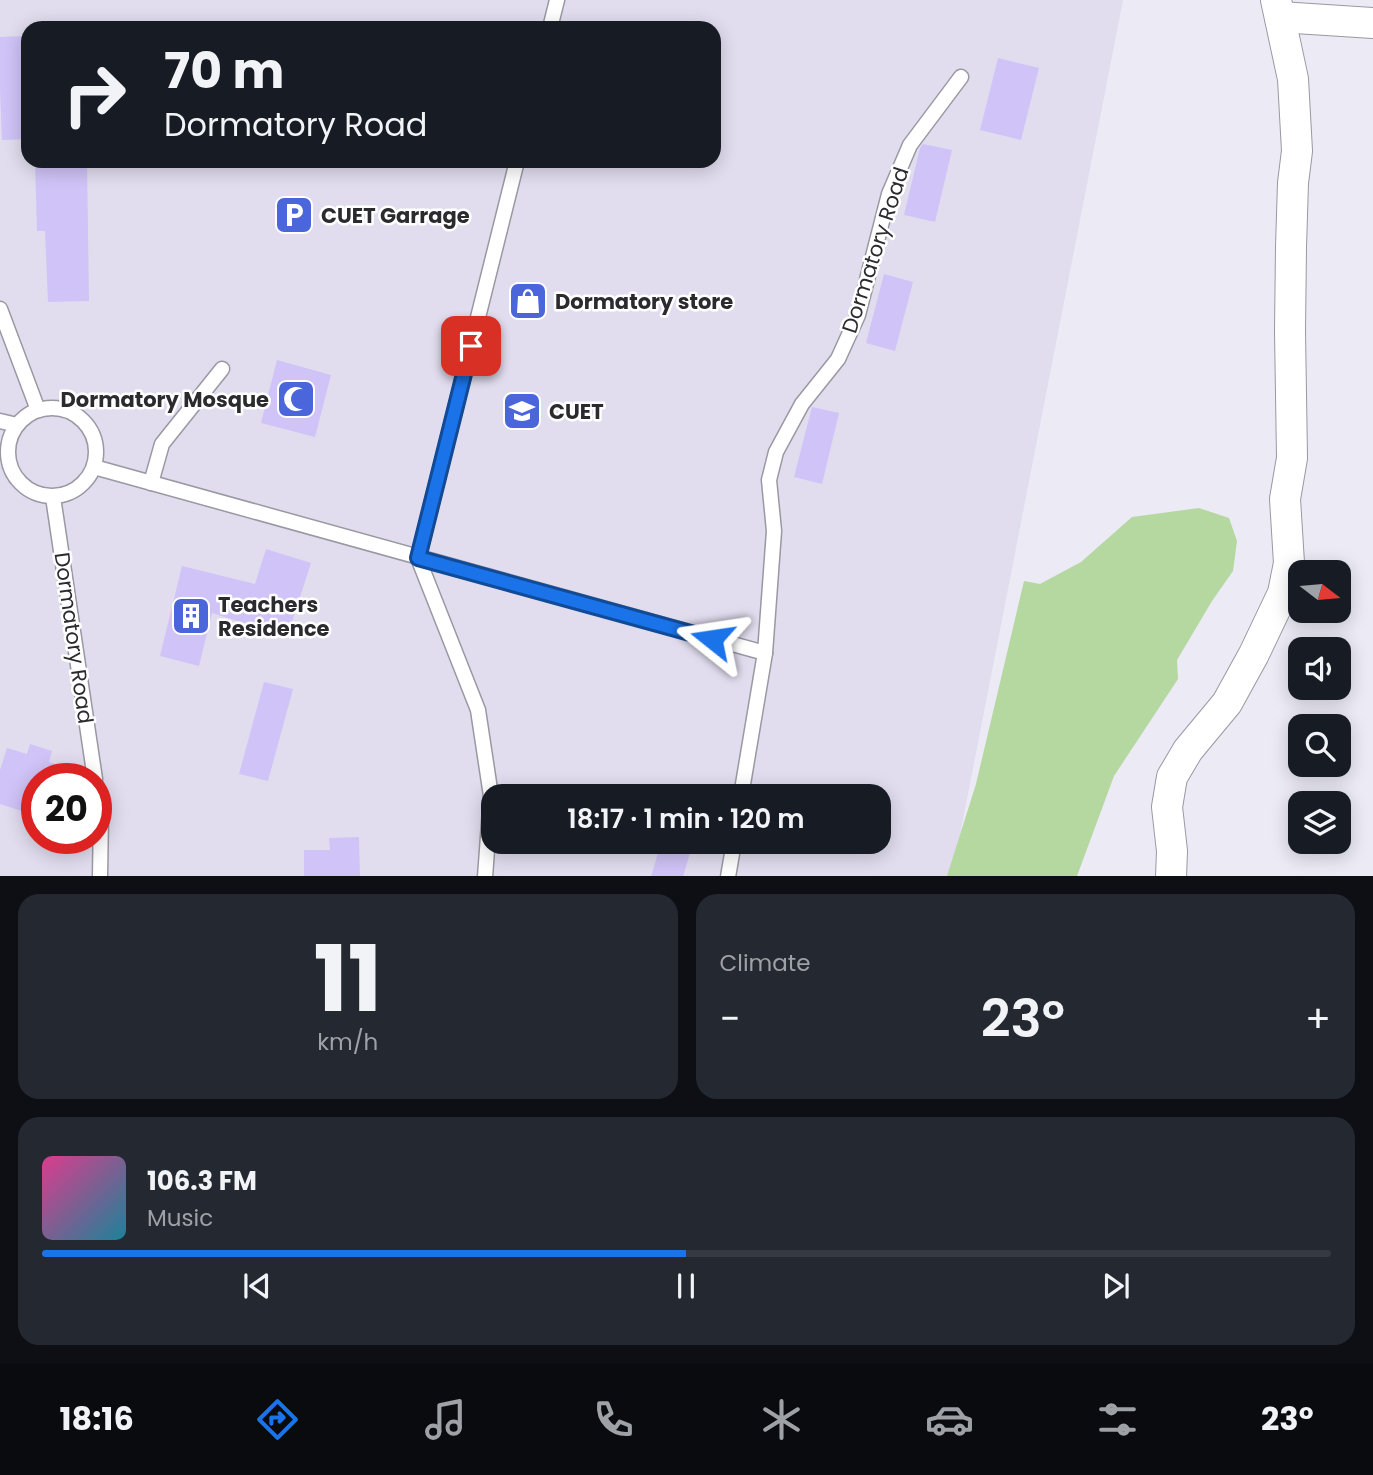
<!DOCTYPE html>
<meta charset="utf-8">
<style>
:root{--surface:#171b24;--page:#242831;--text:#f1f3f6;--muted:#9ea1a6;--line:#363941;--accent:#1a73e8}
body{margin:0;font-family:Poppins,sans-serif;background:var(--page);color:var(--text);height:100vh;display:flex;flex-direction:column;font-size:26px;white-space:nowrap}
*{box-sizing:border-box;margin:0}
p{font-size:23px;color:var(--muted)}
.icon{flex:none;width:38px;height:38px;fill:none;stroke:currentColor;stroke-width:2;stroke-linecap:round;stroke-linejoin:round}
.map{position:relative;height:876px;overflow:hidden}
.drawer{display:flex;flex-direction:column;gap:18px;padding:18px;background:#0d0f14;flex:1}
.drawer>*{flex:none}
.hud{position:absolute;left:21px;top:21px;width:700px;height:147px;border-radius:21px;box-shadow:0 4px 18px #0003;background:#171b24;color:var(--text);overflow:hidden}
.needle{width:46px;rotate:106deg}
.fabs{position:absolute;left:1288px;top:560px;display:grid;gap:14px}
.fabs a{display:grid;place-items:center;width:63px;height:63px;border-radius:14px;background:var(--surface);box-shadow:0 4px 18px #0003;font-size:35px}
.speed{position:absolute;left:21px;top:763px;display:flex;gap:14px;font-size:35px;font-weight:700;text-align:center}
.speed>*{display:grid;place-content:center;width:91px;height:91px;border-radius:50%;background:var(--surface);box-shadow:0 4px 18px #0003;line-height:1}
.speed .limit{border:10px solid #d22;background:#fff;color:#111}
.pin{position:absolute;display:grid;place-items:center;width:60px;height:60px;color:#fff;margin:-30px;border-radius:14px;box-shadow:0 4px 10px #0006}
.me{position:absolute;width:77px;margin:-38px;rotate:285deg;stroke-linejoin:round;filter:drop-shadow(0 0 5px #0008)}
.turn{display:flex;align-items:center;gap:24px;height:147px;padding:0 28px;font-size:32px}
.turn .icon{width:91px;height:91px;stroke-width:2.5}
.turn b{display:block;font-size:49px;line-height:60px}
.big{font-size:52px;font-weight:600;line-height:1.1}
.drawer .tile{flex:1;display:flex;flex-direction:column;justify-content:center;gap:10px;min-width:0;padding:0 24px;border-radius:21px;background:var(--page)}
.drawer .dial{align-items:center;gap:0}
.dial b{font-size:91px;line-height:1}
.song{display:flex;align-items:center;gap:21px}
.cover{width:84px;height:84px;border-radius:10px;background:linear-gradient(135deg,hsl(330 70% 55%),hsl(190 70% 35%))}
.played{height:7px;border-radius:4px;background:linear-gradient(90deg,var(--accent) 50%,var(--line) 50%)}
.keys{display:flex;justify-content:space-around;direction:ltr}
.heat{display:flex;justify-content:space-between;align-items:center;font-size:38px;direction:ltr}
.drawer .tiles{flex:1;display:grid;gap:18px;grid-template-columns:1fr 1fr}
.tile:last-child{grid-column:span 2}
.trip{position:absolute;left:481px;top:784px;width:410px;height:70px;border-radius:21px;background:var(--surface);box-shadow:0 4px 18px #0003;font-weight:600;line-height:70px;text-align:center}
.menu{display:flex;height:112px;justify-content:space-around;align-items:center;background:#090b0e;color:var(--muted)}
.menu .icon{width:49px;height:49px}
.menu .selected{color:var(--accent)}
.menu b{font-size:32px;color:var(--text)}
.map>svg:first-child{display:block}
.built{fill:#e1ddef;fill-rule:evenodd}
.green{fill:#b5d7a0}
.building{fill:#d0c3f7}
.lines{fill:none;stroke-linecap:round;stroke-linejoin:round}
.lane-casing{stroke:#9a98a2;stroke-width:17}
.street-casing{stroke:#9a98a2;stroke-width:32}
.lane{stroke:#fff;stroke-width:14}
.street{stroke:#fff;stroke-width:30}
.route-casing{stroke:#114b97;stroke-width:18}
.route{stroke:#1a73e8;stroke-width:12}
.labels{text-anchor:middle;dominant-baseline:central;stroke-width:5;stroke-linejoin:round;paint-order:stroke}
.poi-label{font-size:21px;font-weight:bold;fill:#2b2a2e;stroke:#fff;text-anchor:start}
.street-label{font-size:21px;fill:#2b2a2e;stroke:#fff}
</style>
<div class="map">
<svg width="1373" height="877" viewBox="0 0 1373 877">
<rect width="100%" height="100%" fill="#eceaf5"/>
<path class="built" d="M0 0H1123L952 876H0ZM28 28H714V161H28ZM37 779H96V838H37ZM494 796H878V842H494Z"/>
<polygon class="green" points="1199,508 1229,518 1237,541 1233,571 1212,601 1177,660 1178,679 1114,776 1077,876 947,876 976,784 1024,581 1040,584 1081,562 1132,517"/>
<g class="building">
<polygon points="28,36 28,139 2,140 0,90 0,37"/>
<polygon points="998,58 1039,68 1021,140 980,130"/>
<polygon points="923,144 952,150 935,222 904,215 920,148"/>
<polygon points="35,161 87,161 89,301 48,302 45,231 37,231"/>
<polygon points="884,274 913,282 895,351 866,343"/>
<polygon points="277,360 331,375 315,437 261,423"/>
<polygon points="812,407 839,413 822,484 794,477"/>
<polygon points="266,549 311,563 287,637 212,613 199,666 160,656 182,566 255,584"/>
<polygon points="264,682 293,689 268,781 239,774"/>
<polygon points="30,744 52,751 49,762 84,773 85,779 37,779 37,816 0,804 0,770 7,748 27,754"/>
<polygon points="359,837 360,877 304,877 304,850 330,850 329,838"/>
<polygon points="661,842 693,842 683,877 651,877"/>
</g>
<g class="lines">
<defs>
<g id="lane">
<polyline points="550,28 557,0"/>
<polyline points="0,309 38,410"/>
<circle cx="52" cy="452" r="44"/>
<polyline points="0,421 17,425"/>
<polyline points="94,467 765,653"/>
<polyline points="151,483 162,444 222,369"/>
<polyline points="53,497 95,779"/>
<polyline points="96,785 101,814 100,877"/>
<polyline points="741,796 765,653 774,531 769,480 776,452 802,404 838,359 858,315 889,194 910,145 961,77"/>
<polyline points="485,877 491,796 478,710 418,558 517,161"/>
<polyline points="728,877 734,842"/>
</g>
<g id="street">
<polyline points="1280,17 1373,23"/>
<polyline points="1171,877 1172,851 1167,807 1172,777 1188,750 1227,703 1254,654 1283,593 1289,563 1285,499 1292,458 1290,331 1291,247 1293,183 1297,151 1293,79 1276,0"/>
</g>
</defs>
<use href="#lane" class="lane-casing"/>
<use href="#street" class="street-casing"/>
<use href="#lane" class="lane"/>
<use href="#street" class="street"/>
</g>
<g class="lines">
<defs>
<polyline id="route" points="471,346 418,558 712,639"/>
</defs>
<use href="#route" class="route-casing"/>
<use href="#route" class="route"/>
</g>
<defs>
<symbol id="parking-square" viewBox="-11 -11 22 22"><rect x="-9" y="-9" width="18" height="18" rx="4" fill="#4b66db" stroke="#fff"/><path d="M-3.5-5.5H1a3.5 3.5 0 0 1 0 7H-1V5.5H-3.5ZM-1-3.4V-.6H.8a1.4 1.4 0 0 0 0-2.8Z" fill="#fff"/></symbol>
<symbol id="shop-square" viewBox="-11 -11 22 22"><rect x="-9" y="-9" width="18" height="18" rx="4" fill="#4b66db" stroke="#fff"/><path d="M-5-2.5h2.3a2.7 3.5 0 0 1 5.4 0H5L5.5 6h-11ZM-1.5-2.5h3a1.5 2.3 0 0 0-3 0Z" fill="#fff"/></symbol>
<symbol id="mosque-square" viewBox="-11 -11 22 22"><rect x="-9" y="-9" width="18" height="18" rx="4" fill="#4b66db" stroke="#fff"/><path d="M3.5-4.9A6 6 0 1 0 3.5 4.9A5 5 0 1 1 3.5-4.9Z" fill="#fff"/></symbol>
<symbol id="university-square" viewBox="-11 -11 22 22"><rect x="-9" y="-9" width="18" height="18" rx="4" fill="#4b66db" stroke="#fff"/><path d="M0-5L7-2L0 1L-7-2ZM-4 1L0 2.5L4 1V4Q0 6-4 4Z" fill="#fff"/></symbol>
<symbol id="building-square" viewBox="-11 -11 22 22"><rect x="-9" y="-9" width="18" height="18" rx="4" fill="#4b66db" stroke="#fff"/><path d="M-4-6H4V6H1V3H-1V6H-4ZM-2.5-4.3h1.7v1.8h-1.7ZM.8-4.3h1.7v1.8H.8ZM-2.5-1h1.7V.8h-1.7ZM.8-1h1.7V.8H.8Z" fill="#fff"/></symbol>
</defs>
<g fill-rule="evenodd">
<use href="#parking-square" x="272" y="193" width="44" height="44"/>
<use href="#shop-square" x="506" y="279" width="44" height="44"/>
<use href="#mosque-square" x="274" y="377" width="44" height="44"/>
<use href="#university-square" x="500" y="389" width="44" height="44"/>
<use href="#building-square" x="169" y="594" width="44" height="44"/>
</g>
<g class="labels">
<g class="poi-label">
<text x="321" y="215">CUET Garrage</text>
<text x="555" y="301">Dormatory store</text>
<text x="269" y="399" text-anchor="end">Dormatory Mosque</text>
<text x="549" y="411">CUET</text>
<text x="218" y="604">Teachers<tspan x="218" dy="24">Residence</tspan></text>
</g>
<g class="street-label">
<text transform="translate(875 250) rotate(-72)">Dormatory Road</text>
<text transform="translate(74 638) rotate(82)">Dormatory Road</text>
</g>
</g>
</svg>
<div class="fabs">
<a><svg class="needle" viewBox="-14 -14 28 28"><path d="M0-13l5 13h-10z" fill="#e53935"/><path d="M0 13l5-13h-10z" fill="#9ea1a6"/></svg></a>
<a><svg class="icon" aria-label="sound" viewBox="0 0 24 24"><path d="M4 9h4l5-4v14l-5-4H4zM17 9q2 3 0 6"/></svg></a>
<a><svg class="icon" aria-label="search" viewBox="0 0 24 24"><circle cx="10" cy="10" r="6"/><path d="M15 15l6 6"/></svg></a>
<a><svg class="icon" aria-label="layers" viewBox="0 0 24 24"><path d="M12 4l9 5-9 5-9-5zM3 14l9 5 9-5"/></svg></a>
</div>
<div class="speed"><div class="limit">20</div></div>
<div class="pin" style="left:471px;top:346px;background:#d93025"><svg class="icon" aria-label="arrive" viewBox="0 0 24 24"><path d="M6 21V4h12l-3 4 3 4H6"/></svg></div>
<svg class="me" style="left:712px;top:639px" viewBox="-20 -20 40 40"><path d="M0-17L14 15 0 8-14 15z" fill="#1a73e8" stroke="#fff" stroke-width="4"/></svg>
<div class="trip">18:17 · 1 min · 120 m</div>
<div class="hud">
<div class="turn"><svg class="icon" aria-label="right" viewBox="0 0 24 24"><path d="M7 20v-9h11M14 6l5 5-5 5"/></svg><div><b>70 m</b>Dormatory Road</div></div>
</div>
</div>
<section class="drawer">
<div class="tiles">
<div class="tile dial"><b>11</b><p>km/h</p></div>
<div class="tile"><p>Climate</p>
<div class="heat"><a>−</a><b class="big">23°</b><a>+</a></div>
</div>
<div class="tile">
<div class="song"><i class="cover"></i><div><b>106.3 FM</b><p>Music</p></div></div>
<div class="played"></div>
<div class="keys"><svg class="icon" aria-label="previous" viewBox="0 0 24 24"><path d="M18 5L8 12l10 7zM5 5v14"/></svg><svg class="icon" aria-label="pause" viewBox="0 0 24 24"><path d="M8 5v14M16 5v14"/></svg><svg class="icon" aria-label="next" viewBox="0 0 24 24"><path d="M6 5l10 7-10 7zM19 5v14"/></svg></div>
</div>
</div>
</section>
<nav class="menu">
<b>18:16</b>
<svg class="icon selected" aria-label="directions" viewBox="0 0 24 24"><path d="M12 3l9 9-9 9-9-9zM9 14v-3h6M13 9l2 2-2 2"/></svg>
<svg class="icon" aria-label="music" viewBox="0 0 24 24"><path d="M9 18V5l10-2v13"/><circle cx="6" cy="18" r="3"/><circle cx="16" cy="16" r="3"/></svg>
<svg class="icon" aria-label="phone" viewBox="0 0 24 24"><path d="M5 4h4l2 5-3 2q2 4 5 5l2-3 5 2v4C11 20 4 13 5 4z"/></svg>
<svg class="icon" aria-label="climate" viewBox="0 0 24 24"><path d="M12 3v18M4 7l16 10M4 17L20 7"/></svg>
<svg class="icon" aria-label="car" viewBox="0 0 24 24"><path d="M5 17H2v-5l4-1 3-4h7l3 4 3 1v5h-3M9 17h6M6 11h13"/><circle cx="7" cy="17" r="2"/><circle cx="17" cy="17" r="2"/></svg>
<svg class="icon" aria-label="filters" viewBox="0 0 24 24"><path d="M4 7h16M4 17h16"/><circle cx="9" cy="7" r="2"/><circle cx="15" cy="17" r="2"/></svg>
<b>23°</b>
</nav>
